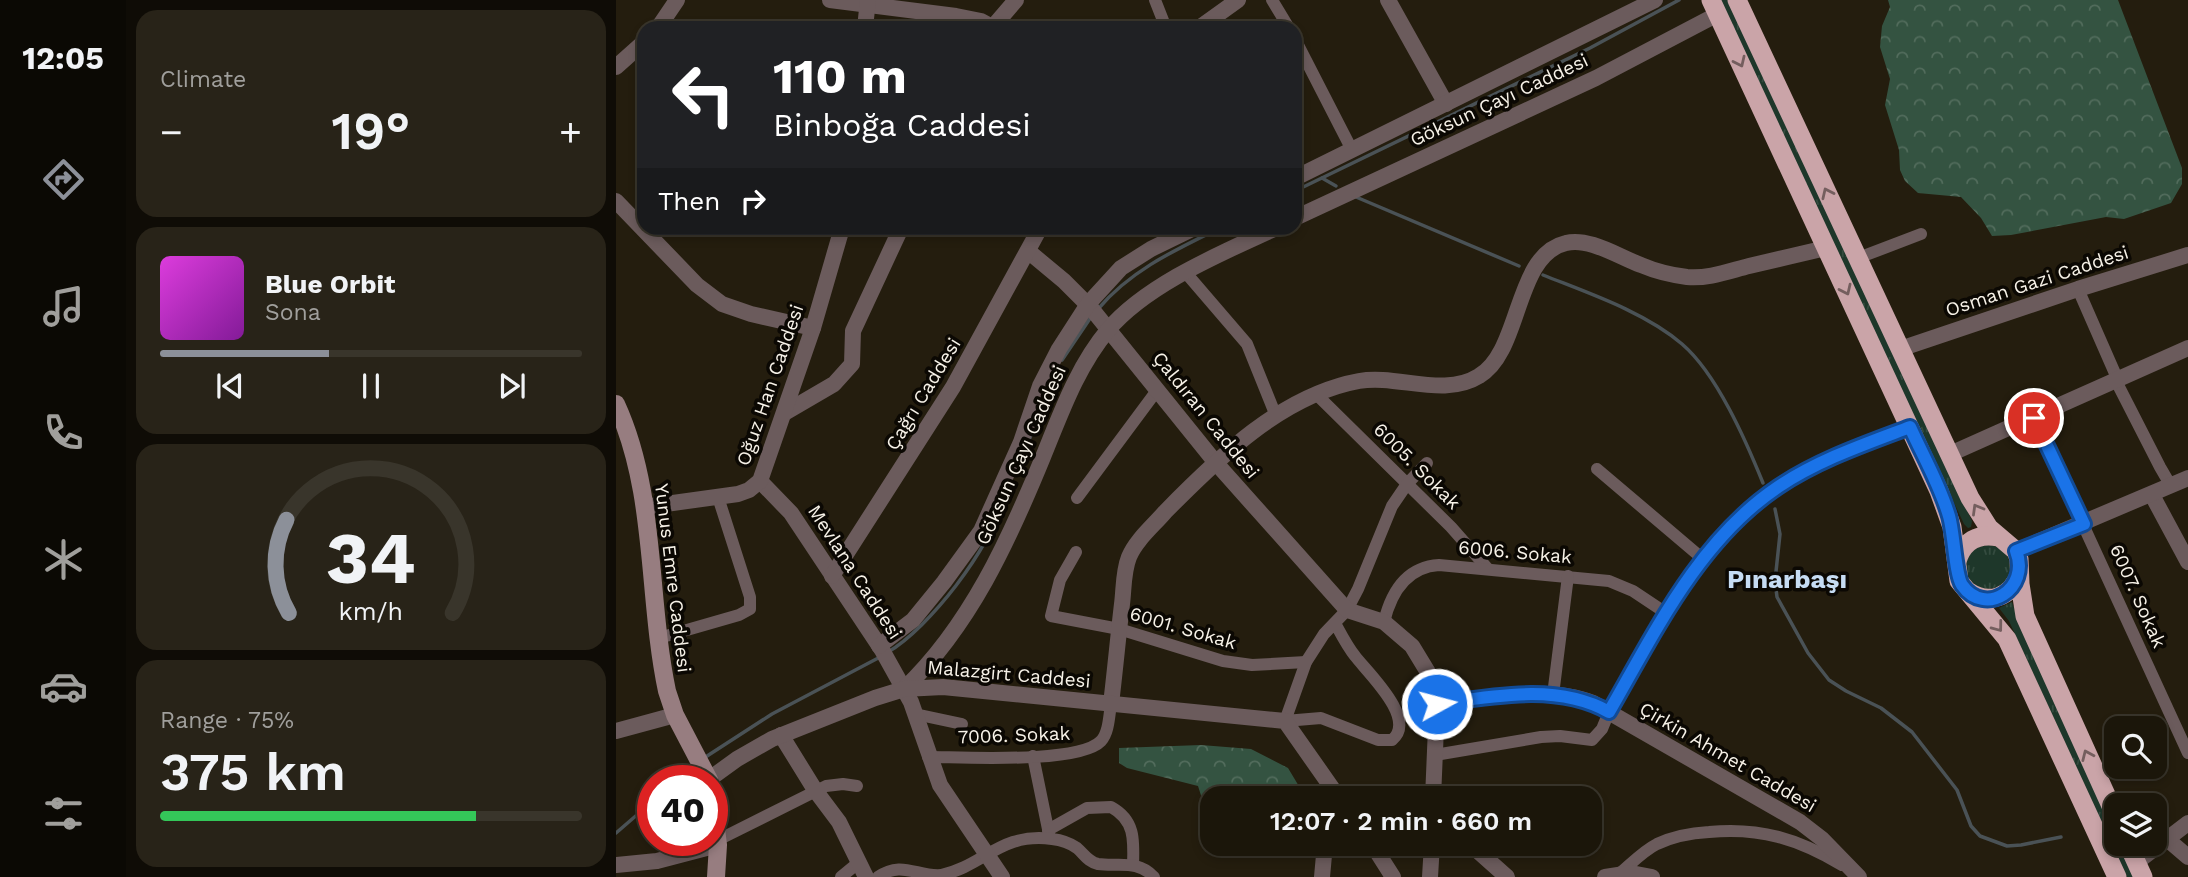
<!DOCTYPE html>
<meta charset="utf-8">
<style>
:root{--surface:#1b160a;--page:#282318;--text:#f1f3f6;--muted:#a09f9c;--line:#39352b;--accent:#8c9099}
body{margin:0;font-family:"Work Sans",sans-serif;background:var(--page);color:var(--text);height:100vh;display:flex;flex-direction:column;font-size:26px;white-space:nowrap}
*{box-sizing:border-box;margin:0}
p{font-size:23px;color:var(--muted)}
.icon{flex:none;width:38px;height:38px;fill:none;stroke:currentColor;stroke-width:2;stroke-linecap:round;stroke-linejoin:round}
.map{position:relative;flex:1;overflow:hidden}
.panel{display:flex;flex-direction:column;gap:10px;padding:10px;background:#0f0c06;width:490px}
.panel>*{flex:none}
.guide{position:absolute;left:21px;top:21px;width:665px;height:214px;border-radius:21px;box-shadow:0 4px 10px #0003,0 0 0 2px var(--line);background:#202124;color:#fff;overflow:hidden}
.buttons{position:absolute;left:1488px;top:716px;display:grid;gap:14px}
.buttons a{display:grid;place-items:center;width:63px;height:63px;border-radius:14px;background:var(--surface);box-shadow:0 4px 10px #0003,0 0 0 2px var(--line);font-size:35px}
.speed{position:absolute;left:21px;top:765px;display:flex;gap:14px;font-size:35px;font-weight:700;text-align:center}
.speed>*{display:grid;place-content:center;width:91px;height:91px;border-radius:50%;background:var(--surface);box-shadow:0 4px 10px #0003,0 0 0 2px var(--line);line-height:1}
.speed .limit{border:10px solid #d22;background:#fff;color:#111}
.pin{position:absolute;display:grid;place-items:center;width:60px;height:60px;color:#fff;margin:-30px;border:4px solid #fff;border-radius:50%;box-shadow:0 2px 7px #0007}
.me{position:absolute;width:77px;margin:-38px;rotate:83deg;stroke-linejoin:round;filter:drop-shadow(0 0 5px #0008)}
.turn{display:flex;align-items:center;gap:24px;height:147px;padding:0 21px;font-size:32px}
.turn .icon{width:91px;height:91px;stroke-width:2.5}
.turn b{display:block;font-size:49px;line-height:60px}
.then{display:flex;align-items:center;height:66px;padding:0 21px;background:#0003;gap:14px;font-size:26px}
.big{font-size:52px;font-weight:600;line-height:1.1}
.panel .card{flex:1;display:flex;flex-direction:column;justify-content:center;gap:10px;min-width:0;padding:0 24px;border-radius:21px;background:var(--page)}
.panel .dial{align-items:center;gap:0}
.dial svg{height:182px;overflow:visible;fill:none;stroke:var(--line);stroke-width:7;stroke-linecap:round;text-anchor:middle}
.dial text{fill:var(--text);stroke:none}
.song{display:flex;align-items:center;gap:21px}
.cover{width:84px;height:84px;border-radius:10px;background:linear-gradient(135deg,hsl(300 70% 55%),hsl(290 70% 35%))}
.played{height:7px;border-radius:4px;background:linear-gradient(90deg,var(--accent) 40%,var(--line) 40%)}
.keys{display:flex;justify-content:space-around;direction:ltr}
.heat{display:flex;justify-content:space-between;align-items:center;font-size:38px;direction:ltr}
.charge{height:10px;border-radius:5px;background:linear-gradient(90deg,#34c759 75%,var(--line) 0)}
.trip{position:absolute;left:584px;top:786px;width:402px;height:70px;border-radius:21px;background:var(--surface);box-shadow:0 4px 10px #0003,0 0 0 2px var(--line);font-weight:600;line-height:70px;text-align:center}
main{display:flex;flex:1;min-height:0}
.dock{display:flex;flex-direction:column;width:126px;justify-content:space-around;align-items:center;background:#0b0904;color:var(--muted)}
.dock .icon{width:49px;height:49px}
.dock .current{color:var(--accent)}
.dock b{font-size:32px;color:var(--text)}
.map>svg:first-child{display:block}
.grass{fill:url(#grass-tufts)}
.forest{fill:url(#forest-crowns)}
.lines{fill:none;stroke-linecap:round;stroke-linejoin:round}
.stream{stroke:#4a5256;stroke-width:3.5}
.minor{stroke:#6b5b5c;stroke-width:12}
.tertiary{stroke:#6b5b5c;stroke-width:16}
.secondary{stroke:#977d80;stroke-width:18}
.trunk{stroke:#caa4a8;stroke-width:19}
.oneway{stroke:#745e5e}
.route-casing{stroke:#114b97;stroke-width:18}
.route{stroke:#1a73e8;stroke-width:12}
.labels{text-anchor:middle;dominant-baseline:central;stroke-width:7;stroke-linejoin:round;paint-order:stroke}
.street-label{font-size:19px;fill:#f7f2e8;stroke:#0b0803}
.district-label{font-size:26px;font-weight:bold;fill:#c6dcf3;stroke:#0b0803}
</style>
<main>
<nav class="dock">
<b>12:05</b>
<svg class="icon current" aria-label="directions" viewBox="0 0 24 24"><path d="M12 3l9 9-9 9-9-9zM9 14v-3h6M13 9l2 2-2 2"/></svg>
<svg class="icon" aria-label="music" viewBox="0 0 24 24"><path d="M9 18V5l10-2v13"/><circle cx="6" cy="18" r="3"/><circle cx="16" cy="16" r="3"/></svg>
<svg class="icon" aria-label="phone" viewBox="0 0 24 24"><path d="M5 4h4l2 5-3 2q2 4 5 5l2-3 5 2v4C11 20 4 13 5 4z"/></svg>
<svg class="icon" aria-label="climate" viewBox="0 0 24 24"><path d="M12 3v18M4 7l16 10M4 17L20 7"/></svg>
<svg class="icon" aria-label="car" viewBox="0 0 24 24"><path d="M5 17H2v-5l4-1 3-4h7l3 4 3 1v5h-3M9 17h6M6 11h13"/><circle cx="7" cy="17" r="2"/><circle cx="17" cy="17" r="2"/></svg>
<svg class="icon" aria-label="filters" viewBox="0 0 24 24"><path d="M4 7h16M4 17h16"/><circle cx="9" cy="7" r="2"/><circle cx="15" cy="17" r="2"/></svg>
</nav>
<section class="panel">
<div class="card"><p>Climate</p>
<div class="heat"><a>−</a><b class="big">19°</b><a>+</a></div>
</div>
<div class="card">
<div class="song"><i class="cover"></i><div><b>Blue Orbit</b><p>Sona</p></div></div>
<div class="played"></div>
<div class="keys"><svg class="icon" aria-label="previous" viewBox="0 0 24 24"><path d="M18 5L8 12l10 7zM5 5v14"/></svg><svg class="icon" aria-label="pause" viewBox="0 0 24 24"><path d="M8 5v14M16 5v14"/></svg><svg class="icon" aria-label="next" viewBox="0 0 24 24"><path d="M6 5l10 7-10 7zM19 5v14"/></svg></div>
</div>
<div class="card dial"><svg viewBox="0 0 100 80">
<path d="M14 69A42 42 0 1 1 86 69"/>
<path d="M14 69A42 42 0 0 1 13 28" stroke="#8c9099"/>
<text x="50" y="56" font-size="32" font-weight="700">34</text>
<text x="50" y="72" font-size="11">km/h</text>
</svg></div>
<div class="card"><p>Range · 75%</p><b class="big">375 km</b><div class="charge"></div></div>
</section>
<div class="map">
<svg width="1572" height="877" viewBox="0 0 1572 877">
<defs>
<pattern id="grass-tufts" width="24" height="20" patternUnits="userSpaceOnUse" patternTransform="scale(1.75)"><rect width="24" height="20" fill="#1e372a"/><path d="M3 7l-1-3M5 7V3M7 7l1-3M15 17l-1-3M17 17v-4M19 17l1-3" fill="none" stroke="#344b3f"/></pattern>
<pattern id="forest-crowns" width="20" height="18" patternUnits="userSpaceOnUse" patternTransform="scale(1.75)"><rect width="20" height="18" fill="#345341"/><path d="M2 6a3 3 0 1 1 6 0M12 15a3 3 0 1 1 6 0" fill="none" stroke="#526c5c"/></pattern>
</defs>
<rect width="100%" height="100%" fill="#241d0e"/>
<g class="grass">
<polygon points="1104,0 1114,0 1356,521 1355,527 1352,528 1348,524"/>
<circle cx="1372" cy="567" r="22"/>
<polygon points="1396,602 1401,617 1500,834 1500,844 1504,844 1519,877 1511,877 1393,621 1383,608"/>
</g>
<g class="forest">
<polygon points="1272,0 1502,0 1566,168 1566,184 1555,203 1508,219 1490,217 1395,235 1376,236 1365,218 1345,197 1302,193 1289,181 1284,170 1283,150 1269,105 1274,79 1264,47 1266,26 1274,7"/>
<polygon points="585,745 635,749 672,768 690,798 654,798 627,792 611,798 597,798 597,806 590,811 582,786 511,768 503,763 503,748"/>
</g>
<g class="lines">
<g class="stream">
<polyline points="706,178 720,186"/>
<polyline points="679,191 974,48 1063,0"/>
<polyline points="740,197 903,266"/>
<path d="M927 275C972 293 1029 312 1066 344 1101 374 1130 441 1147 483"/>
<path d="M482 309C515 270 559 250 604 228"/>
<polyline points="446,360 475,317"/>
<polyline points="401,469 415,435"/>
<polyline points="1159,509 1164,534 1159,581 1161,597 1192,653 1213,680 1230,691 1265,708 1296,732 1341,790 1355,826 1364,836 1391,846 1405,845 1445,837"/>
<path d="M272 652C313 628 375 548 386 502"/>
<polyline points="88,758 156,714 266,656"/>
<polyline points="60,780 79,765"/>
<polyline points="0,833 37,801"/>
</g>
<g class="minor">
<polyline points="539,0 550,28"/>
<polyline points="656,0 673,28"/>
<polyline points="679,39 736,150"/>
<polyline points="1242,258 1305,234"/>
<polyline points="570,273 631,344 660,416"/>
<polyline points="1462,289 1501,378"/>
<polyline points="1499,379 1544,467 1555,486"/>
<polyline points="700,394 835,527 872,569"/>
<polyline points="1418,418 1572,753"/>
<polyline points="981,469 1087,559"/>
<polyline points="461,498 542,389"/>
<polyline points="460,552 444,580 435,616 503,629 607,661 636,665 690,662"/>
<path d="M768 622C775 593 790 567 823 565L993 581 1017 591 1050 613"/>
<path d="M719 623C725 634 731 646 739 656 751 672 802 719 776 740H762L705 718 669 721 690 662 708 634 731 610 742 589 776 506 791 484 811 463"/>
<polyline points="43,638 123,615 134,609 134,597 102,497"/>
<polyline points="937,695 952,576"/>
<polyline points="299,714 346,724"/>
<polyline points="819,755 925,737 944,736 976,740 986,729 993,712"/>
<polyline points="417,756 433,834"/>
<path d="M312 757C346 757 463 764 485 741 493 732 493 716 495 704"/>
<path d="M432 830 471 808 495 807C519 820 518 840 517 865"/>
<polyline points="102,840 210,786 227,784 241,786"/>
<path d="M1003 874C1015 864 1027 851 1041 844 1058 836 1075 833 1093 832 1144 827 1182 839 1226 865"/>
<polyline points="225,877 242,863"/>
<path d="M262 877C286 860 301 877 325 875 368 866 384 832 436 839 445 840 454 843 461 848 468 854 472 862 482 864 503 867 521 859 538 877"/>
</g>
<g class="tertiary">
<polyline points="214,0 340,16 365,21 378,28"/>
<polyline points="772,0 830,104"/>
<polyline points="42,28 61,0"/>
<polyline points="249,28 252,0"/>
<polyline points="376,28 400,0"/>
<polyline points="583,28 622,0"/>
<polyline points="0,67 28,42"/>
<polyline points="679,178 1039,0"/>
<polyline points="0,201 81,285 106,304 135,314 197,328"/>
<polyline points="679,218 980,78 1102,14"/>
<polyline points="412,251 448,281 475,308 600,463 731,610 768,622 796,646 813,674 821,704 817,798"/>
<polyline points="1284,349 1462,289 1572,255"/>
<polyline points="170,412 218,384 236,364 237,331 285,228"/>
<polyline points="1334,454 1572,348"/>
<polyline points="144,481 175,513 266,650 295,702 324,785 386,877"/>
<polyline points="1536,495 1572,562"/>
<polyline points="28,507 122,494 133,490 144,481 197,328 226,228"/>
<polyline points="1400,551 1572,478"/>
<polyline points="216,576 337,387 424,228"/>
<polyline points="263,646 297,620 328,582 365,531 405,442 424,386 443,349 472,304 505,268 535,249 578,228"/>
<path d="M288 689C354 626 393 540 427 457 445 413 461 367 492 330 531 284 606 253 660 228"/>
<path d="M495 704C499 671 502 638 506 604 508 589 507 572 513 557 520 540 537 526 549 512 602 458 666 395 743 381 781 374 828 398 863 376 906 351 898 255 950 243 973 237 1003 257 1025 265 1039 271 1055 275 1071 277 1092 279 1113 271 1133 266 1159 260 1184 254 1210 248"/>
<path d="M821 704C868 698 931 685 977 703L1184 822 1206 839 1243 877"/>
<path d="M993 712C1039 632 1083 540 1162 487 1202 460 1249 444 1294 427"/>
<polyline points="0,731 59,715"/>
<polyline points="165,735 199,790 223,822 250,877"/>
<polyline points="92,780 121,759 156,739 259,698 288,689 327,687 669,721 723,798"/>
<polyline points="1551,839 1572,857"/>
<polyline points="756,844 777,877"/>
<polyline points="854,844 891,877"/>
<polyline points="1521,862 1572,823"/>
<polyline points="0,865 41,861 102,845"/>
<polyline points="706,877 709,844"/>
<polyline points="814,877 816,844"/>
<polyline points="989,877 1015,873 1036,877"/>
</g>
<g class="secondary">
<path d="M0 404C41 493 31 596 51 691L59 715 93 780"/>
<polyline points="96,798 102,845 100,877"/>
</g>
<g class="trunk">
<polyline points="1095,0 1323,491 1336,527 1343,581 1391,639 1501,877"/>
<polyline points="1121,0 1354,498 1373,528 1400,551 1403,559 1404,584 1409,616 1500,817"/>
<path d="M1341 561C1347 541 1362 533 1382 537"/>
<path d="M1353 592C1373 605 1395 597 1403 575"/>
<polyline points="1512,844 1527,877"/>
</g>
</g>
<defs><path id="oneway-chevron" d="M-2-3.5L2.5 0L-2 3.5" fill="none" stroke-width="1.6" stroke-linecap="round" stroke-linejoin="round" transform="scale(1.75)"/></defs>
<g class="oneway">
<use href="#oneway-chevron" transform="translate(1124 62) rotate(65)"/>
<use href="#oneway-chevron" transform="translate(1211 193) rotate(-115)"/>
<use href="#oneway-chevron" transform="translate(1230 290) rotate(65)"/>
<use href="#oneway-chevron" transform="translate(1361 509) rotate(-120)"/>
<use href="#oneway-chevron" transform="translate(1382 627) rotate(53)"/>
<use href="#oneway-chevron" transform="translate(1471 755) rotate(-114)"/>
</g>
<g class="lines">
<defs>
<path id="route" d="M821 704C877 696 942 683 993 712 1039 632 1083 540 1162 487 1202 460 1249 444 1294 427 1307 456 1324 485 1333 516 1338 533 1339 574 1346 585 1369 618 1415 589 1400 551L1468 524 1418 418"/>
</defs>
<use href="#route" class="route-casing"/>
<use href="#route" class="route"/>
</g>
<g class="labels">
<g class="street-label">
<text transform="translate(883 100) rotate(-25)">Göksun Çayı Caddesi</text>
<text transform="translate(1421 281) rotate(-18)">Osman Gazi Caddesi</text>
<text transform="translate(154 385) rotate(-71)">Oğuz Han Caddesi</text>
<text transform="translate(307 394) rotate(-59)">Çağrı Caddesi</text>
<text transform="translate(590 415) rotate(51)">Çaldıran Caddesi</text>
<text transform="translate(405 455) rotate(-66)">Göksun Çayı Caddesi</text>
<text transform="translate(801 466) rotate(45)">6005. Sokak</text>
<text transform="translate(899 552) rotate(5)">6006. Sokak</text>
<text transform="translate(239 572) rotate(57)">Mevlana Caddesi</text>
<text transform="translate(57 578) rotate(83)">Yunus Emre Caddesi</text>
<text transform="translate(1522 596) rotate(66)">6007. Sokak</text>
<text transform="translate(567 628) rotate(16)">6001. Sokak</text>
<text transform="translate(393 674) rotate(5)">Malazgirt Caddesi</text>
<text transform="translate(398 735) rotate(-2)">7006. Sokak</text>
<text transform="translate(1112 757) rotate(30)">Çirkin Ahmet Caddesi</text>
</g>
<g class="district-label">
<text x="1171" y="579">Pınarbaşı</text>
</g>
</g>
</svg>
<div class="buttons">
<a><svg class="icon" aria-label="search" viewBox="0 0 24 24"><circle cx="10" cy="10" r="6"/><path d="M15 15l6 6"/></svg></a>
<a><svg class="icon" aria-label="layers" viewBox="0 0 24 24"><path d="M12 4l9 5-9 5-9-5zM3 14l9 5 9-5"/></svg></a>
</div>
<div class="speed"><div class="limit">40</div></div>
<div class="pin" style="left:1418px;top:418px;background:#d93025"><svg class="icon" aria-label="arrive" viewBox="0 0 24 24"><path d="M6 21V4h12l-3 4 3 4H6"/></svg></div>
<svg class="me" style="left:821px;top:704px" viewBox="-20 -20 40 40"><circle r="17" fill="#1a73e8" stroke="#fff" stroke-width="3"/><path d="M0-11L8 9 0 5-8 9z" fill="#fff"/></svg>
<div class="trip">12:07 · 2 min · 660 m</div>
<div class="guide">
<div class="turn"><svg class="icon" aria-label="left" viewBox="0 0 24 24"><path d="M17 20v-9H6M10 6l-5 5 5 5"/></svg><div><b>110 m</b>Binboğa Caddesi</div></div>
<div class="then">Then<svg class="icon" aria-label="right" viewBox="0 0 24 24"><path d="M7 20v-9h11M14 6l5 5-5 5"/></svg></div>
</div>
</div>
</main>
